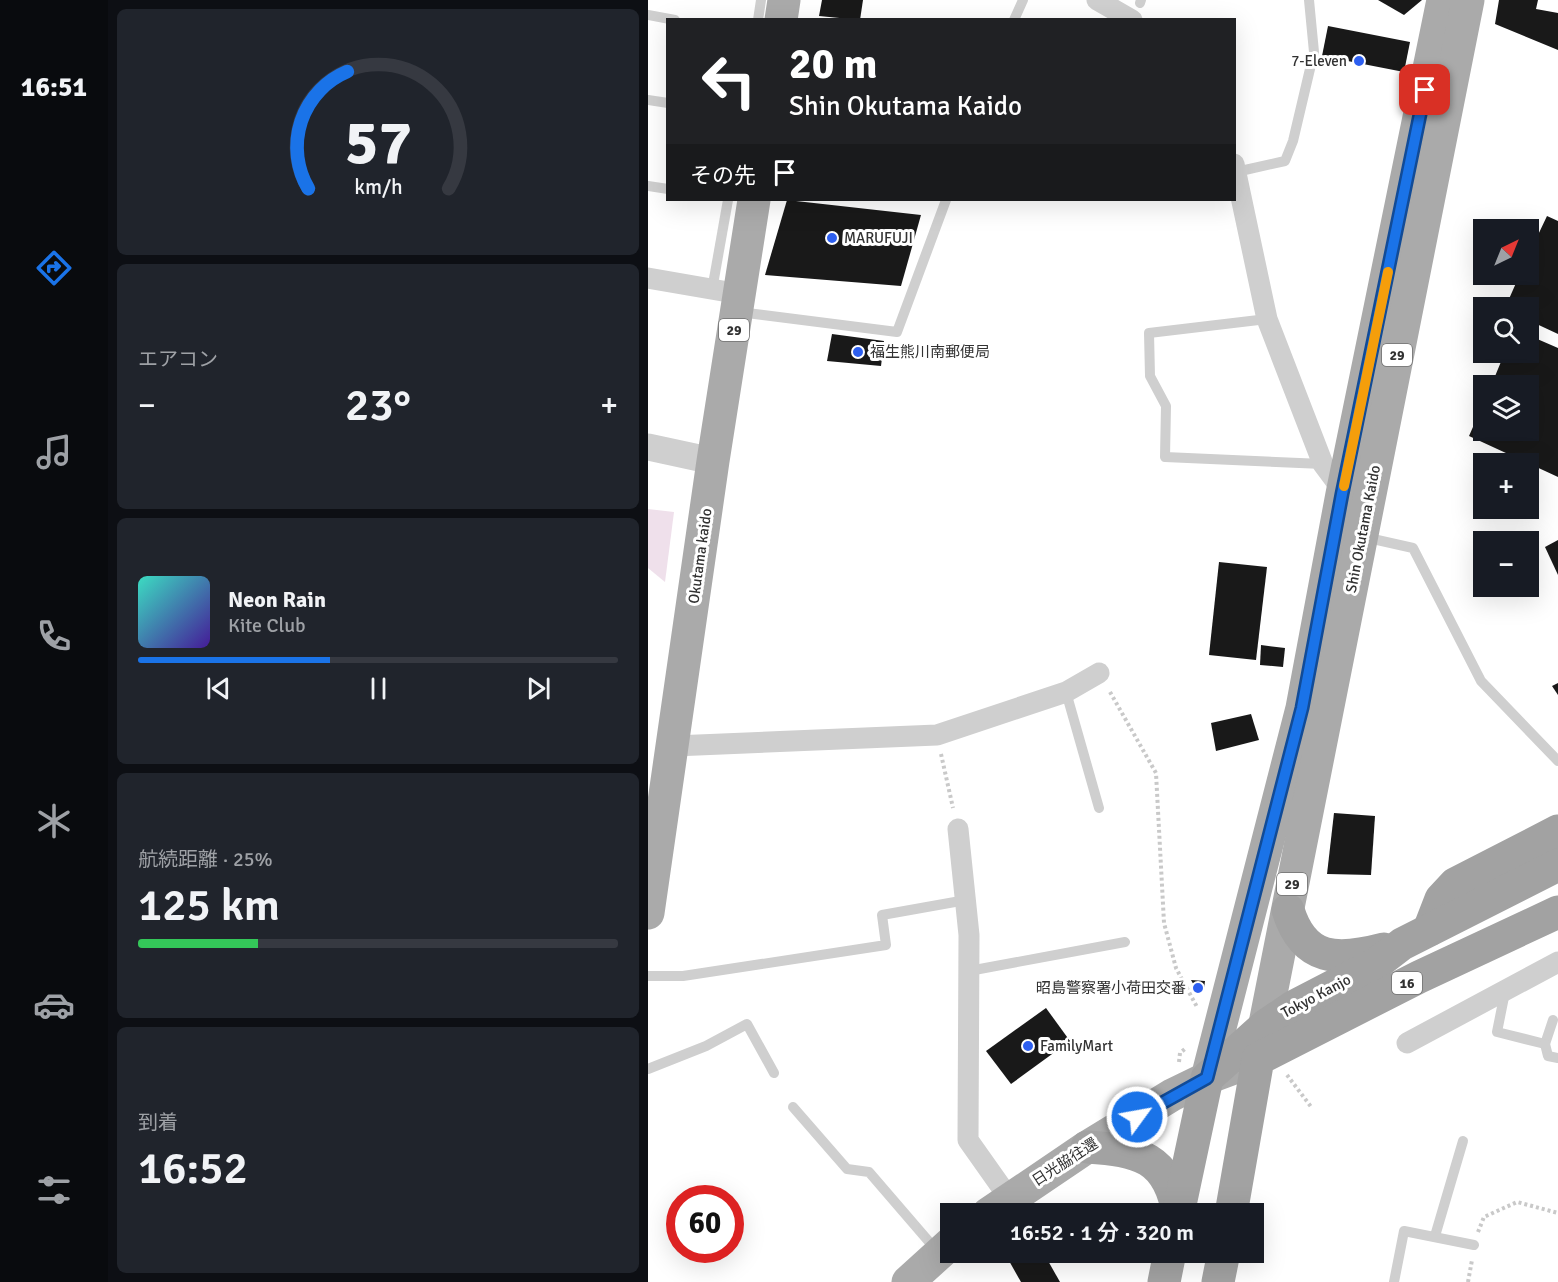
<!DOCTYPE html>
<html lang="ja">
<meta charset="utf-8">
<style>
:root{--surface:#171b24;--page:#20242c;--text:#f1f3f6;--muted:#9ea1a6;--line:#363941;--accent:#1a73e8}
body{margin:0;font-family:Signika,"Noto Sans JP",sans-serif;background:var(--page);color:var(--text);height:100vh;display:flex;flex-direction:column;font-size:22px;white-space:nowrap}
*{box-sizing:border-box;margin:0}
p{font-size:20px;color:var(--muted)}
.icon{flex:none;width:33px;height:33px;fill:none;stroke:currentColor;stroke-width:2;stroke-linecap:round;stroke-linejoin:round}
.map{position:relative;flex:1;overflow:hidden}
.details{display:flex;flex-direction:column;gap:9px;padding:9px;background:#0d0f14;width:540px}
.details>*{flex:none}
.banner{position:absolute;left:18px;top:18px;width:570px;height:183px;border-radius:0px;box-shadow:0 6px 24px #0002;background:#202124;color:#fff;overflow:hidden}
.needle{width:39px;rotate:43deg}
.fabs{position:absolute;left:825px;top:219px;display:grid;gap:12px}
.fabs a{display:grid;place-items:center;width:66px;height:66px;border-radius:0px;background:var(--surface);box-shadow:0 6px 24px #0002;font-size:30px}
.speed{position:absolute;left:18px;top:1185px;display:flex;gap:12px;font-size:30px;font-weight:700;text-align:center}
.speed>*{display:grid;place-content:center;width:78px;height:78px;border-radius:50%;background:var(--surface);box-shadow:0 6px 24px #0002;line-height:1}
.speed .limit{border:9px solid #d22;background:#fff;color:#111}
.pin{position:absolute;display:grid;place-items:center;width:51px;height:51px;color:#fff;margin:-26px;border-radius:12px;box-shadow:0 3px 9px #0006}
.me{position:absolute;width:66px;margin:-33px;rotate:58deg;stroke-linejoin:round;filter:drop-shadow(0 0 4px #0008)}
.turn{display:flex;align-items:center;gap:21px;height:126px;padding:0 24px;font-size:27px}
.turn .icon{width:78px;height:78px;stroke-width:2.5}
.turn b{display:block;font-size:42px;line-height:51px}
.then{display:flex;align-items:center;height:57px;padding:0 24px;background:#0003;gap:12px;font-size:22px}
.big{font-size:45px;font-weight:600;line-height:1.1}
.details .widget{flex:1;display:flex;flex-direction:column;justify-content:center;gap:9px;min-width:0;padding:0 21px;border-radius:9px;background:var(--page)}
.details .dial{align-items:center;gap:0}
.dial svg{height:156px;overflow:visible;fill:none;stroke:var(--line);stroke-width:7;stroke-linecap:round;text-anchor:middle}
.dial text{fill:var(--text);stroke:none}
.song{display:flex;align-items:center;gap:18px}
.cover{width:72px;height:72px;border-radius:9px;background:linear-gradient(135deg,hsl(170 70% 55%),hsl(260 70% 35%))}
.played{height:6px;border-radius:3px;background:linear-gradient(90deg,var(--accent) 40%,var(--line) 40%)}
.keys{display:flex;justify-content:space-around;direction:ltr}
.heat{display:flex;justify-content:space-between;align-items:center;font-size:33px;direction:ltr}
.charge{height:9px;border-radius:4px;background:linear-gradient(90deg,#34c759 25%,var(--line) 0)}
.trip{position:absolute;left:292px;top:1203px;width:324px;height:60px;border-radius:0px;background:var(--surface);box-shadow:0 6px 24px #0002;font-weight:600;line-height:60px;text-align:center}
main{display:flex;flex:1;min-height:0}
.menu{display:flex;flex-direction:column;width:108px;justify-content:space-around;align-items:center;background:#090b0e;color:var(--muted)}
.menu .icon{width:42px;height:42px}
.menu .selected{color:var(--accent)}
.menu b{font-size:27px;color:var(--text)}
.map>svg:first-child{display:block}
.green{fill:#efe0eb}
.building{fill:#191919}
.lines{fill:none;stroke-linecap:round;stroke-linejoin:round}
.path{stroke:#c9c9c9;stroke-width:4;stroke-dasharray:3 3;stroke-linecap:butt}
.service{stroke:#cfcfcf;stroke-width:10}
.minor{stroke:#cfcfcf;stroke-width:21}
.tertiary{stroke:#cfcfcf;stroke-width:27}
.primary{stroke:#aaa;stroke-width:33}
.trunk{stroke:#a2a2a2;stroke-width:33}
.route-casing{stroke:#114b97;stroke-width:15}
.route{stroke:#1a73e8;stroke-width:10}
.slow{stroke:#f59e0b;stroke-width:10}
.poi-dot{fill:#2d5ff0;stroke:#fff;stroke-width:2}
.labels{text-anchor:middle;dominant-baseline:central;stroke-width:6;stroke-linejoin:round;paint-order:stroke}
.shield{fill:#fff;stroke:#707070;stroke-width:1.5}
.shield-label{font-size:14px;font-weight:bold;fill:#323232}
.poi-label{font-size:15px;fill:#323232;stroke:#fff;text-anchor:start}
.street-label{font-size:15px;fill:#323232;stroke:#fff}
</style>
<main>
<nav class="menu">
<b>16:51</b>
<svg class="icon selected" aria-label="directions" viewBox="0 0 24 24"><path d="M12 3l9 9-9 9-9-9zM9 14v-3h6M13 9l2 2-2 2"/></svg>
<svg class="icon" aria-label="music" viewBox="0 0 24 24"><path d="M9 18V5l10-2v13"/><circle cx="6" cy="18" r="3"/><circle cx="16" cy="16" r="3"/></svg>
<svg class="icon" aria-label="phone" viewBox="0 0 24 24"><path d="M5 4h4l2 5-3 2q2 4 5 5l2-3 5 2v4C11 20 4 13 5 4z"/></svg>
<svg class="icon" aria-label="climate" viewBox="0 0 24 24"><path d="M12 3v18M4 7l16 10M4 17L20 7"/></svg>
<svg class="icon" aria-label="car" viewBox="0 0 24 24"><path d="M5 17H2v-5l4-1 3-4h7l3 4 3 1v5h-3M9 17h6M6 11h13"/><circle cx="7" cy="17" r="2"/><circle cx="17" cy="17" r="2"/></svg>
<svg class="icon" aria-label="filters" viewBox="0 0 24 24"><path d="M4 7h16M4 17h16"/><circle cx="9" cy="7" r="2"/><circle cx="15" cy="17" r="2"/></svg>
</nav>
<section class="details">
<div class="widget dial"><svg viewBox="0 0 100 80">
<path d="M14 69A42 42 0 1 1 86 69"/>
<path d="M14 69A42 42 0 0 1 34 9" stroke="#1a73e8"/>
<text x="50" y="56" font-size="32" font-weight="700">57</text>
<text x="50" y="72" font-size="11">km/h</text>
</svg></div>
<div class="widget"><p>エアコン</p>
<div class="heat"><a>−</a><b class="big">23°</b><a>+</a></div>
</div>
<div class="widget">
<div class="song"><i class="cover"></i><div><b>Neon Rain</b><p>Kite Club</p></div></div>
<div class="played"></div>
<div class="keys"><svg class="icon" aria-label="previous" viewBox="0 0 24 24"><path d="M18 5L8 12l10 7zM5 5v14"/></svg><svg class="icon" aria-label="pause" viewBox="0 0 24 24"><path d="M8 5v14M16 5v14"/></svg><svg class="icon" aria-label="next" viewBox="0 0 24 24"><path d="M6 5l10 7-10 7zM19 5v14"/></svg></div>
</div>
<div class="widget"><p>航続距離 · 25%</p><b class="big">125 km</b><div class="charge"></div></div>
<div class="widget"><p>到着</p><b class="big">16:52</b></div>
</section>
<div class="map">
<svg width="910" height="1282" viewBox="0 0 910 1282">
<rect width="100%" height="100%" fill="#fff"/>
<polygon class="green" points="0,509 26,512 17,582 0,568"/>
<g class="building">
<polygon points="174,0 215,0 212,20 171,16"/>
<polygon points="730,0 774,0 756,15"/>
<polygon points="851,0 890,0 888,9 910,13 910,50 847,24"/>
<polygon points="680,26 762,42 756,72 674,56"/>
<polygon points="139,200 273,215 253,286 117,275"/>
<polygon points="899,216 910,221 910,334 880,320 880,308 857,308 872,274 880,274 880,256"/>
<polygon points="184,334 236,341 233,366 179,361"/>
<polygon points="880,335 910,348 910,477 821,436 836,402 836,430 880,430 880,386 843,386 857,352 880,352"/>
<polygon points="910,540 910,575 897,547"/>
<polygon points="571,562 619,567 608,660 561,655"/>
<polygon points="613,645 637,648 635,667 612,665"/>
<polygon points="910,683 910,695 904,686"/>
<polygon points="603,714 611,740 568,751 563,723"/>
<polygon points="686,813 727,816 723,875 679,874"/>
<polygon points="543,980 557,981 556,989 551,994"/>
<polygon points="398,1008 422,1041 363,1084 338,1051"/>
<polygon points="356,1252 395,1252 412,1282 373,1282"/>
</g>
<g class="lines">
<g class="path">
<polyline points="462,692 508,773 516,923 528,968 549,1007"/>
<polyline points="293,754 305,808"/>
<polyline points="531,1062 532,1053 538,1048"/>
<polyline points="639,1075 664,1108"/>
<polyline points="830,1232 836,1217 869,1202 910,1213"/>
<polyline points="820,1282 824,1260"/>
</g>
<g class="service">
<polyline points="492,3 493,0"/>
<polyline points="0,15 27,20"/>
<polyline points="110,20 113,0"/>
<polyline points="366,20 375,0"/>
<polyline points="0,100 20,103"/>
<polyline points="588,172 637,161 645,141 666,52 661,0"/>
<polyline points="0,186 20,189"/>
<polyline points="64,290 80,200"/>
<polyline points="91,312 249,332 298,200"/>
<polyline points="619,319 501,333 502,376 518,406 517,457 675,464"/>
<polyline points="716,537 765,548 833,681 910,761"/>
<polyline points="418,692 451,808"/>
<polyline points="321,971 477,942"/>
<polyline points="0,976 35,976 238,945 234,915 318,900"/>
<polyline points="857,992 849,1032 897,1044 905,1020"/>
<polyline points="897,1044 900,1056 910,1058"/>
<polyline points="0,1069 58,1046 99,1024 126,1073"/>
<polyline points="145,1107 199,1169 221,1172 289,1251"/>
<polyline points="787,1236 815,1141"/>
<polyline points="746,1282 756,1231 826,1245"/>
</g>
<g class="minor">
<polyline points="449,0 484,20"/>
<polyline points="586,164 619,319 675,464 698,495"/>
<polyline points="0,278 92,294"/>
<polyline points="26,746 289,735 418,692 451,673"/>
<polyline points="310,829 321,935 320,1140 361,1198"/>
<polyline points="759,1043 910,962"/>
</g>
<polyline class="tertiary" points="0,447 65,461"/>
<g class="primary">
<polyline points="133,20 136,0"/>
<polyline points="0,913 65,461 106,200"/>
<polyline points="559,1078 654,708 694,494 795,0"/>
<polyline points="340,1214 439,1147 524,1095 559,1078 610,1059 820,0"/>
<polyline points="260,1282 303,1243"/>
</g>
<g class="trunk">
<path d="M640 910C656 962 690 961 736 949"/>
<polyline points="781,930 793,899 807,884 910,831"/>
<path d="M439 1147C490 1150 521 1157 530 1214"/>
<polyline points="530,1214 559,1078 617,1026 645,1007 728,964 754,944 910,865"/>
<polyline points="583,1214 610,1059 771,977 910,912"/>
<polyline points="516,1282 522,1252"/>
<polyline points="570,1282 576,1252"/>
</g>
</g>
<g class="lines">
<defs>
<polyline id="route" points="489,1117 559,1078 654,708 694,494 777,90"/>
</defs>
<use href="#route" class="route-casing"/>
<use href="#route" class="route"/>
<polyline class="slow" points="696,486 740,272"/>
</g>
<g class="poi-dot">
<circle cx="711" cy="61" r="6"/>
<circle cx="184" cy="238" r="6"/>
<circle cx="210" cy="352" r="6"/>
<circle cx="550" cy="988" r="6"/>
<circle cx="380" cy="1046" r="6"/>
</g>
<g class="labels">
<g class="shield">
<rect x="71" y="319" width="30" height="22" rx="4.5"/>
<rect x="734" y="344" width="30" height="22" rx="4.5"/>
<rect x="629" y="873" width="30" height="22" rx="4.5"/>
<rect x="744" y="972" width="30" height="22" rx="4.5"/>
</g>
<g class="shield-label">
<text x="86" y="330">29</text>
<text x="749" y="355">29</text>
<text x="644" y="884">29</text>
<text x="759" y="983">16</text>
</g>
<g class="poi-label">
<text x="699" y="61" text-anchor="end">7-Eleven</text>
<text x="196" y="238">MARUFUJI</text>
<text x="222" y="352">福生熊川南郵便局</text>
<text x="538" y="988" text-anchor="end">昭島警察署小荷田交番</text>
<text x="392" y="1046">FamilyMart</text>
</g>
<g class="street-label">
<text transform="translate(715 529) rotate(-79)">Shin Okutama Kaido</text>
<text transform="translate(52 556) rotate(-82)">Okutama kaido</text>
<text transform="translate(668 996) rotate(-28)">Tokyo Kanjo</text>
<text transform="translate(417 1162) rotate(-33)">日光脇往還</text>
</g>
</g>
</svg>
<div class="fabs">
<a><svg class="needle" viewBox="-14 -14 28 28"><path d="M0-13l5 13h-10z" fill="#e53935"/><path d="M0 13l5-13h-10z" fill="#9ea1a6"/></svg></a>
<a><svg class="icon" aria-label="search" viewBox="0 0 24 24"><circle cx="10" cy="10" r="6"/><path d="M15 15l6 6"/></svg></a>
<a><svg class="icon" aria-label="layers" viewBox="0 0 24 24"><path d="M12 4l9 5-9 5-9-5zM3 14l9 5 9-5"/></svg></a>
<a>+</a>
<a>−</a>
</div>
<div class="speed"><div class="limit">60</div></div>
<div class="pin" style="left:777px;top:90px;background:#d93025"><svg class="icon" aria-label="arrive" viewBox="0 0 24 24"><path d="M6 21V4h12l-3 4 3 4H6"/></svg></div>
<svg class="me" style="left:489px;top:1117px" viewBox="-20 -20 40 40"><circle r="17" fill="#1a73e8" stroke="#fff" stroke-width="3"/><path d="M0-11L8 9 0 5-8 9z" fill="#fff"/></svg>
<div class="trip">16:52 · 1 分 · 320 m</div>
<div class="banner">
<div class="turn"><svg class="icon" aria-label="left" viewBox="0 0 24 24"><path d="M17 20v-9H6M10 6l-5 5 5 5"/></svg><div><b>20 m</b>Shin Okutama Kaido</div></div>
<div class="then">その先<svg class="icon" aria-label="arrive" viewBox="0 0 24 24"><path d="M6 21V4h12l-3 4 3 4H6"/></svg></div>
</div>
</div>
</main>
